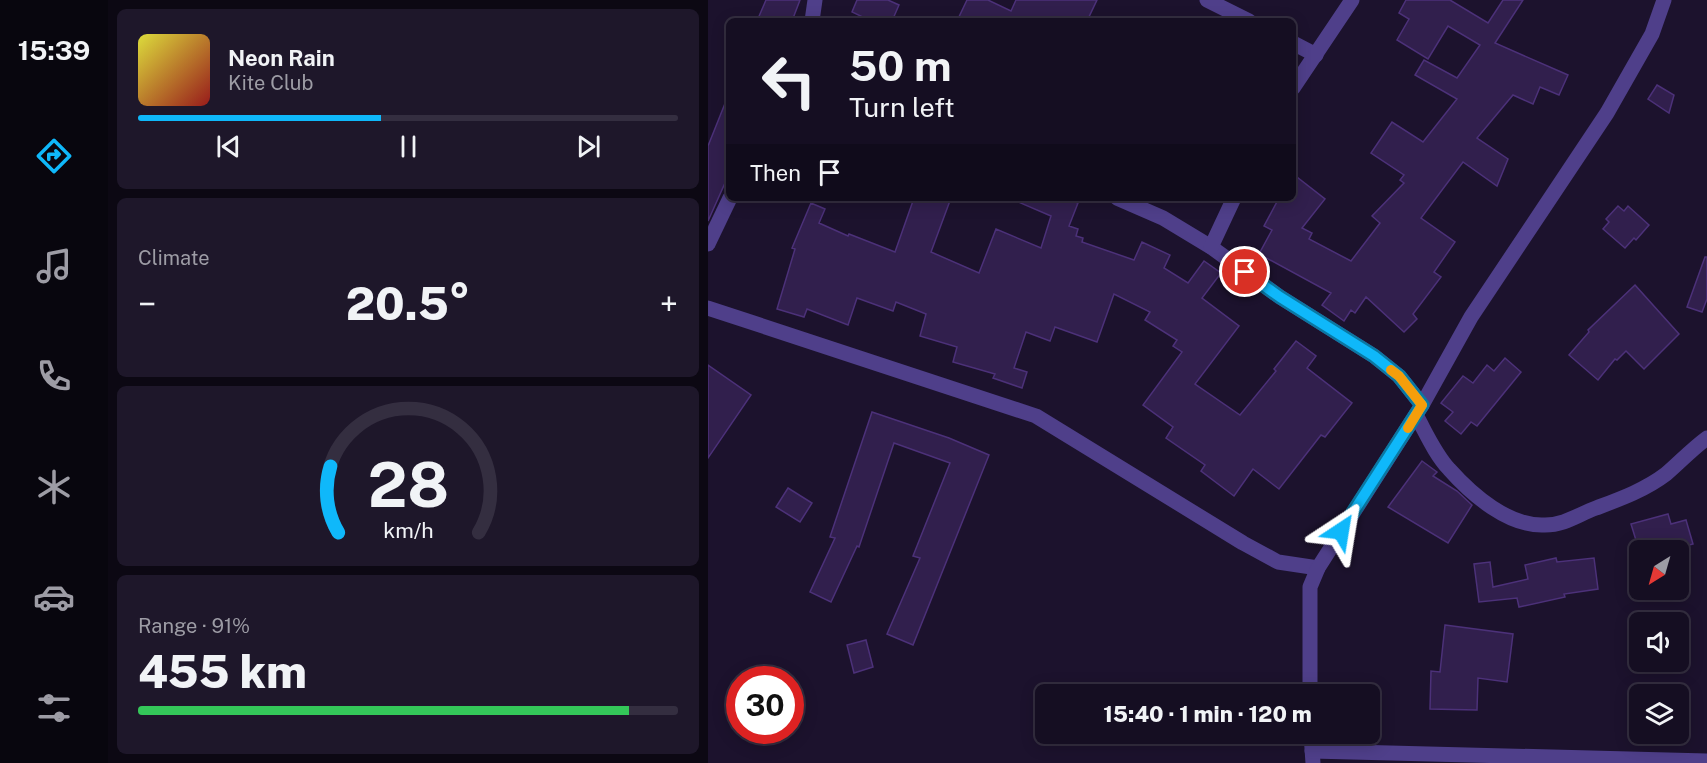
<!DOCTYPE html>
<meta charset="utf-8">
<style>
:root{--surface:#150e22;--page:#1e172a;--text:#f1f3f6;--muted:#9d9ca5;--line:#342e40;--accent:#0fb8fa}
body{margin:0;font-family:"Public Sans",sans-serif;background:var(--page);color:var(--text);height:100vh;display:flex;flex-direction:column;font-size:22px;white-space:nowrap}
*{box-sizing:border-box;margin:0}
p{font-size:20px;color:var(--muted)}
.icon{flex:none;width:33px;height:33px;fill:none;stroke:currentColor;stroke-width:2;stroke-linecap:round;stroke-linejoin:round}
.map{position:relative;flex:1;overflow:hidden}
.drawer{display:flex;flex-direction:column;gap:9px;padding:9px;background:#0c0813;width:600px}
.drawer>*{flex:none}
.banner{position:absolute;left:18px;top:18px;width:570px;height:183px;border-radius:9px;box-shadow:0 3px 15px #0003,0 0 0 2px var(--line);background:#150e22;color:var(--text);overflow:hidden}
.needle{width:39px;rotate:217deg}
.controls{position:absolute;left:921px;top:540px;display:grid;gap:12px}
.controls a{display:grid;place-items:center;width:60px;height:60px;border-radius:9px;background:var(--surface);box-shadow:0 3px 15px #0003,0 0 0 2px var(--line);font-size:30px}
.speed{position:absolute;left:18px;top:666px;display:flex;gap:12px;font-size:30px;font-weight:700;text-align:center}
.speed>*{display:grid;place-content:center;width:78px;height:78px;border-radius:50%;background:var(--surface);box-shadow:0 3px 15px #0003,0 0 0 2px var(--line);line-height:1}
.speed .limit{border:9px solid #d22;background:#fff;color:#111}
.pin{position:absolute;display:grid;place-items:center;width:51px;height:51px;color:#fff;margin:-26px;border:3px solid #fff;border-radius:50%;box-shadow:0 2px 6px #0007}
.me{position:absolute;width:66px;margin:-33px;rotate:33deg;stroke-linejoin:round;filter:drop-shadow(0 0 4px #0008)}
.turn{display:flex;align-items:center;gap:21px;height:126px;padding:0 24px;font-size:27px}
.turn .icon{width:78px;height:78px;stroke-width:2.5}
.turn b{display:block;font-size:42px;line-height:51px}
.then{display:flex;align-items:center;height:57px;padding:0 24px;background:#0003;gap:12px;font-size:22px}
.big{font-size:45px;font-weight:800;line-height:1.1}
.drawer .widget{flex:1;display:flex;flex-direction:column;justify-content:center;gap:9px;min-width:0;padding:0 21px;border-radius:9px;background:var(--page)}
.drawer .dial{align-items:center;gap:0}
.dial svg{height:156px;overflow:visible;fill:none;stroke:var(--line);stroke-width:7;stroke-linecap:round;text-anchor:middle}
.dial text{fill:var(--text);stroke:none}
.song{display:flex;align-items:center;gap:18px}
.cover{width:72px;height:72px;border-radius:9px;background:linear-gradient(135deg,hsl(60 70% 55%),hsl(0 70% 35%))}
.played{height:6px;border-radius:3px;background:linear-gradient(90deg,var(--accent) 45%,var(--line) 45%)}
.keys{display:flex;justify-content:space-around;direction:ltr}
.heat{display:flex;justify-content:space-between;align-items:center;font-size:33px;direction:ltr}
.charge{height:9px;border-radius:4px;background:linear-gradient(90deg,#34c759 91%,var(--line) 0)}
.trip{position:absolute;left:327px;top:684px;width:345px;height:60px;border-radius:9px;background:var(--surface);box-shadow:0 3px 15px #0003,0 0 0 2px var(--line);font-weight:800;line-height:60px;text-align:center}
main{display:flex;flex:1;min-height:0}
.dock{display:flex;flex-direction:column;width:108px;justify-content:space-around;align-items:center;background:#08060e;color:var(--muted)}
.dock .icon{width:42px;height:42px}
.dock .selected{color:var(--accent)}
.dock b{font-size:27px;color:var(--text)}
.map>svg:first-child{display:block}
.building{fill:#311f4d;stroke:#4c3179;stroke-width:1.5}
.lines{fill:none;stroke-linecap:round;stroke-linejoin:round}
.minor{stroke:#4f3f8a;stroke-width:15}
.route-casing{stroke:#0a78a2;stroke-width:15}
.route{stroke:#0fb8fa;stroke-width:10}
.slow{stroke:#f59e0b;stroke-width:10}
</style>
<main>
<nav class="dock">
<b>15:39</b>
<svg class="icon selected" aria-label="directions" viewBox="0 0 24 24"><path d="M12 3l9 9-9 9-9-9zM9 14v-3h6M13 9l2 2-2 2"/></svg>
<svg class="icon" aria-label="music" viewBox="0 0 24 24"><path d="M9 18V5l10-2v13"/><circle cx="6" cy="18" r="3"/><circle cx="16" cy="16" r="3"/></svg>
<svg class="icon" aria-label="phone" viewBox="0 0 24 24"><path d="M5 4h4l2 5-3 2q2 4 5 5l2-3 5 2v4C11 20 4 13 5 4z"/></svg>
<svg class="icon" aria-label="climate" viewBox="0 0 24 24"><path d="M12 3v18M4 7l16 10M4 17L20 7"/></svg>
<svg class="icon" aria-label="car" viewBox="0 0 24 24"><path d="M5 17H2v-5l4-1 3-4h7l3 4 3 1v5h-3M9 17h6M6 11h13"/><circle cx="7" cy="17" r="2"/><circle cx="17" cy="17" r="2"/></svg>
<svg class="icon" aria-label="filters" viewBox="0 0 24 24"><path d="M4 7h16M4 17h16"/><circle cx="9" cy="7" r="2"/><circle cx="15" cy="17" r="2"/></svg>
</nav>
<section class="drawer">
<div class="widget">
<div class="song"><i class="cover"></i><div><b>Neon Rain</b><p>Kite Club</p></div></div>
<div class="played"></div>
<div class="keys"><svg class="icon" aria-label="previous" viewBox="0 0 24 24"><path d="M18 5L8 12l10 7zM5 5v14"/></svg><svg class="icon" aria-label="pause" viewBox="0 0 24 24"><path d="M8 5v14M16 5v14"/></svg><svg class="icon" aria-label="next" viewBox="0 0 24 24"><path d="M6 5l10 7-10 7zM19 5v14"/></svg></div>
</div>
<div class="widget"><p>Climate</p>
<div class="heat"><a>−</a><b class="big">20.5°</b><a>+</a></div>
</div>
<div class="widget dial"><svg viewBox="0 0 100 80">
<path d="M14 69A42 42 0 1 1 86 69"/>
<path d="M14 69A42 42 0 0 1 10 35" stroke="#0fb8fa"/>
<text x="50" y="56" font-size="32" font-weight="700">28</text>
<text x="50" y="72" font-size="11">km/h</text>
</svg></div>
<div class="widget"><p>Range · 91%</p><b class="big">455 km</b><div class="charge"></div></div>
</section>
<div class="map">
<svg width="999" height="763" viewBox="0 0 999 763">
<rect width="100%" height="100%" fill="#1c122d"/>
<g class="building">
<polygon points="58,0 92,0 84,21 49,21"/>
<polygon points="149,0 180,0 191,5 184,21 163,21 144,12"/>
<polygon points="259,0 280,0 303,11 308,0 389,0 379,21 249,21"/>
<polygon points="698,0 742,0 780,23 795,0 815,0 787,43 860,75 851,95 832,87 825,104 805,95 769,138 800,159 789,186 755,162 713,218 747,242 726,272 733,277 705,314 709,319 696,332 658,297 647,313 643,310 636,321 614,305 623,293 551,254 564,230 556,226 571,198 585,198 585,174 617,199 594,228 604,233 601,239 643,261 672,223 664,216 696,183 692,180 696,175 663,153 684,122 715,142 749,99 707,75 716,60 749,78 772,45 740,26 720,59 689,40 701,19 691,13"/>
<polygon points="949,85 966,95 961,113 940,99"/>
<polygon points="20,96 21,174 0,221 0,146"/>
<polygon points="206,198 243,198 223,252 271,273 288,229 333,248 343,216 301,198 356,198 370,203 361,226 370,229 368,236 375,238 374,242 426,260 434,242 462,255 456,268 480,283 496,261 513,273 494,298 531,326 487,384 532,415 568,371 566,369 588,341 608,356 599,368 644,403 617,437 613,435 571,489 545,469 526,496 493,471 497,465 458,438 465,427 435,405 474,352 465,346 469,340 437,320 442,312 406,294 389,342 347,327 342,341 318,332 306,368 319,372 314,388 285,378 287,374 245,362 249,347 212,336 218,314 188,302 185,311 149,298 140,325 99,309 96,317 69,309 87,249 84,248 103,203 117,209 111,223 140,236 141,234 187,252"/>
<polygon points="910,206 916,211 920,206 941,225 928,240 926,238 917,248 895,229 901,222 898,219"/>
<polygon points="997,257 999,257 999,299 994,312 979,307"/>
<polygon points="927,285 971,334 936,369 918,351 909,360 907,359 890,380 861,355 881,332 880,330"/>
<polygon points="797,358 813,372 769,426 763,422 753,434 737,421 745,412 733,403 755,376 765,383 779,365 786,371"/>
<polygon points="0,365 43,395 0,458"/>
<polygon points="164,412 241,438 281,455 205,645 179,634 212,558 205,556 242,463 186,443 151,547 149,546 123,602 102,592 127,538 122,537"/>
<polygon points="714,461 729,472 725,476 749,491 764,505 740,543 680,507"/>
<polygon points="80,488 104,503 92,522 68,507"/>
<polygon points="960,514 963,524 978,520 985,544 963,550 931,550 923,524"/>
<polygon points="848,558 849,562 886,558 890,589 856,594 857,597 811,607 809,598 771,602 766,564 782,562 785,587 820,579 817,565"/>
<polygon points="737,625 805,634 799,682 770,678 769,710 722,709 723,671 732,672"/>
<polygon points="158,640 165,667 146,673 139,645"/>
</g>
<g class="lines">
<g class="minor">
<polyline points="499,0 541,21"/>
<polyline points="104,21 107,0"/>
<polyline points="585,43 608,55"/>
<polyline points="585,88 644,0"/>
<polyline points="409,198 455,218 503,247 572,297 666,356 691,376 714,405"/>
<polyline points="0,244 22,198"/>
<polyline points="503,247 526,198"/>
<polyline points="0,308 328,416 535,543 570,562 610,568"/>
<path d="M708 415C718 433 727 454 741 469 764 495 801 527 837 525 857 525 871 514 888 508 912 499 937 490 958 474 972 462 984 449 999 438"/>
<polyline points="602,694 602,587 610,568 714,405 763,317 899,113 944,34 956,0"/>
<polyline points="603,734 605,763"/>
<polyline points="604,751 999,761"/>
</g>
</g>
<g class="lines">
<defs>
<polyline id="route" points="537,272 572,297 666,356 691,376 714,405 633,531"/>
</defs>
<use href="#route" class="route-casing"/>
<use href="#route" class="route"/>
<polyline class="slow" points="683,370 691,376 714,405 700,428"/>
</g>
</svg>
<div class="controls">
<a><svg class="needle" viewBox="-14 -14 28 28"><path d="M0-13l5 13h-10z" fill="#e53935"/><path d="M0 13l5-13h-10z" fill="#9d9ca5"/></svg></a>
<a><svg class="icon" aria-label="sound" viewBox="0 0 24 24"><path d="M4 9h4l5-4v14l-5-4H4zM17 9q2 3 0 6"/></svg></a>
<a><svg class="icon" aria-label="layers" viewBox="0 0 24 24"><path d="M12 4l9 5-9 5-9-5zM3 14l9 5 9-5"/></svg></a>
</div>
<div class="speed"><div class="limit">30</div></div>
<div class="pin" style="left:537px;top:272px;background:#d93025"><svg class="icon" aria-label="arrive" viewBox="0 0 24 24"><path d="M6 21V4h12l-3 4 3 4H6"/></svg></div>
<svg class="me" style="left:633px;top:531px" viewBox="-20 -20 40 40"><path d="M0-17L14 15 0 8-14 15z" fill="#0fb8fa" stroke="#fff" stroke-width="4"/></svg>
<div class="trip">15:40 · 1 min · 120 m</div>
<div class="banner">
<div class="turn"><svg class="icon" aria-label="left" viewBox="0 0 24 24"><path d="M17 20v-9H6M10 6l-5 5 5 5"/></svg><div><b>50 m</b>Turn left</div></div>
<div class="then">Then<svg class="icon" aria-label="arrive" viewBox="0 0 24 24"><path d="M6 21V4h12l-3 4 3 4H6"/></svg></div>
</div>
</div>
</main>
